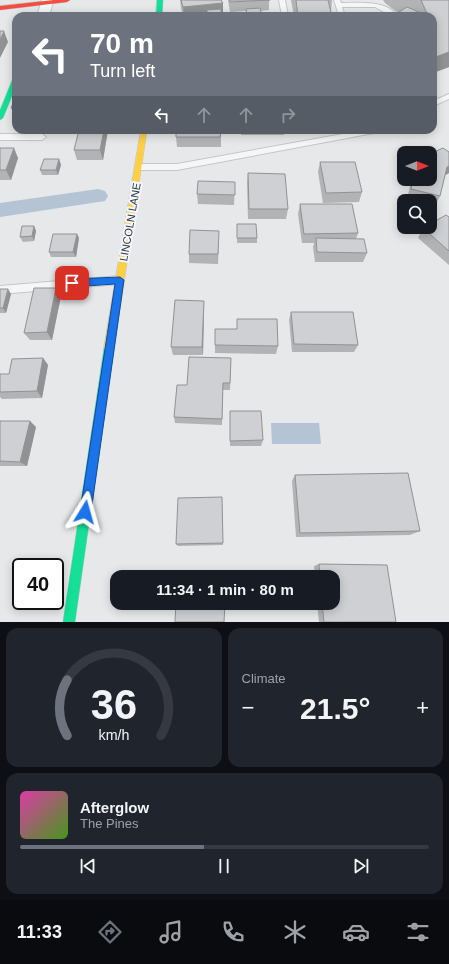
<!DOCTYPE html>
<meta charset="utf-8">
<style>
:root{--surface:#171b24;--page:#20242c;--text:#f1f3f6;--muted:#9ea1a6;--line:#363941;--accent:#6c737f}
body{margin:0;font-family:Helvetica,sans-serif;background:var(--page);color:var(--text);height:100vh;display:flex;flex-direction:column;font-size:15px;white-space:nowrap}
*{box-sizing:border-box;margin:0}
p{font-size:13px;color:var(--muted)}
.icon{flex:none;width:22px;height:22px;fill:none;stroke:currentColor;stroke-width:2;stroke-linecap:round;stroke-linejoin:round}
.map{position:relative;height:622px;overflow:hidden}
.details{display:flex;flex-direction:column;gap:6px;padding:6px;background:#0d0f14;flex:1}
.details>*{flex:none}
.hud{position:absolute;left:12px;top:12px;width:425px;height:122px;border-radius:12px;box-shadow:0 2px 10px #0003;background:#6c737f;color:#fff;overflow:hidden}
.needle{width:26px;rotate:90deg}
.tools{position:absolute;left:397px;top:146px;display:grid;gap:8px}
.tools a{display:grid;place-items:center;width:40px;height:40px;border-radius:8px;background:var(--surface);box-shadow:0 2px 10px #0003;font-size:20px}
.speed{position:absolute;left:12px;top:558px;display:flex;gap:8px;font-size:20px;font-weight:700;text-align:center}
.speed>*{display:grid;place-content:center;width:52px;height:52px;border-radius:50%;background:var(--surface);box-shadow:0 2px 10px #0003;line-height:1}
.speed .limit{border:2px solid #111;border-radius:6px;background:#fff;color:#111}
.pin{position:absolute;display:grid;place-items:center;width:34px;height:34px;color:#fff;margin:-17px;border-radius:8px;box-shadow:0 2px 6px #0006}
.me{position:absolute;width:44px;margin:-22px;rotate:8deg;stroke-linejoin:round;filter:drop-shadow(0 0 3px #0008)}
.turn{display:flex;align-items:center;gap:14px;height:84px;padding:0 12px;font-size:18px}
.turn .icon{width:52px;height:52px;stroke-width:2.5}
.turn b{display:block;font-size:28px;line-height:34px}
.lanes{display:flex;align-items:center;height:38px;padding:0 12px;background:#0003;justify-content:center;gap:20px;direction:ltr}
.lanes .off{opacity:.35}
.big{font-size:30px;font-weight:800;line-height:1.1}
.details .card{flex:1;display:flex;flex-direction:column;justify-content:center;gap:6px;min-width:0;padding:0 14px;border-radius:12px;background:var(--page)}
.details .dial{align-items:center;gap:0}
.dial svg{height:104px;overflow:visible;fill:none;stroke:var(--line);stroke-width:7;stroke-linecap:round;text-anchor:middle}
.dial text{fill:var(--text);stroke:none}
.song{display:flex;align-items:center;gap:12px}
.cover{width:48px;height:48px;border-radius:6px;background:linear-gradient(135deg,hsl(320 70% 55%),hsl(100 70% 35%))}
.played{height:4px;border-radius:2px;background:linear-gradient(90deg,var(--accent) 45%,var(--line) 45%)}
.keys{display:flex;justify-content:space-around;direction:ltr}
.heat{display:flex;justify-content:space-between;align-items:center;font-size:22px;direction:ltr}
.details .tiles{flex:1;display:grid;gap:6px;grid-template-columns:1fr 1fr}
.card:last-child{grid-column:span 2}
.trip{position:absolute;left:110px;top:570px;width:230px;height:40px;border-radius:12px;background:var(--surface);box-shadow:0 2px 10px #0003;font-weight:800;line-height:40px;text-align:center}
.tab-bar{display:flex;height:64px;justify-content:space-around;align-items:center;background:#090b0e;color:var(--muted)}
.tab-bar .icon{width:28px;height:28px}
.tab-bar .selected{color:var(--accent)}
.tab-bar b{font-size:18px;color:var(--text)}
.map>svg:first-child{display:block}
.water{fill:#b4c4d5}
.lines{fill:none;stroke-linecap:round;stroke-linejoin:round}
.canal{fill:#b4c4d5;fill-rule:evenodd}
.lane-casing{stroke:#c4c6c8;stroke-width:2}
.street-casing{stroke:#c4c6c8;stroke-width:2}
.fast-casing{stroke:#c4c6c8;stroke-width:1}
.slow-casing{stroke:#c4c6c8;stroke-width:1}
.jam-casing{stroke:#c4c6c8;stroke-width:1}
.lane{fill:#f5f6f7;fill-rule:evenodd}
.street{fill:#f5f6f7;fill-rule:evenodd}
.fast{fill:#16e098;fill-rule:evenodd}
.slow{fill:#ffcf43;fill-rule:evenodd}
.jam{fill:#f24e42;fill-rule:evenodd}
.wall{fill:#b1b3b5}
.shaded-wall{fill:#909294}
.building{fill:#ced0d3;stroke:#909294}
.route{fill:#1a73e8;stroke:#114b97}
.labels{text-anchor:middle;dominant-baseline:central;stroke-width:4;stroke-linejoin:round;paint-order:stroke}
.street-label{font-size:11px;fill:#2b3445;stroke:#f4f6f9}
</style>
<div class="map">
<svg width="449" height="622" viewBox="0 0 449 622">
<rect width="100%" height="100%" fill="#e6e8ea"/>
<polygon class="water" points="271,423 319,423 321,444 272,444"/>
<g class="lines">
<polygon class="canal" points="98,189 105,191 108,196 105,201 0,217 0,203"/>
<defs>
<g id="lane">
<polygon points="279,0 285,0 288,16 282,16"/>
<path d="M334 0H340L341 3C357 3 388 0 397 16H391L375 7H342L345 16H339Z"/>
<polygon points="449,94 449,99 433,106 433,101"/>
<polygon points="365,130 383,130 379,132 177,170 139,170 135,167 139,164 177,164"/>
<polygon points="0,134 42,134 46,137 42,140 0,140"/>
<polygon points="119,276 122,277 124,280 122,283 119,284 0,294 0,286"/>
</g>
<polygon id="street" points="42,0 52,0 53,2 49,16 37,16"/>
<g id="fast">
<polygon points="157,0 163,0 162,16 156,16"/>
<polygon points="16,76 16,86 3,118 0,120 0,110 13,78"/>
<polygon points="109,344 112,345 114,348 75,622 63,622 104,348 106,345"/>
</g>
<polygon id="slow" points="141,130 147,130 114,348 112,351 109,352 106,351 104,348"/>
<polygon id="jam" points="54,0 70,0 67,2 0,10 0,6"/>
</defs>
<use href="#lane" class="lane-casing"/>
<use href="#street" class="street-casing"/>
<use href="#fast" class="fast-casing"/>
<use href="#slow" class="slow-casing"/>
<use href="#jam" class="jam-casing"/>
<use href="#lane" class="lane"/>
<use href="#street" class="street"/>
<use href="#fast" class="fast"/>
<use href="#slow" class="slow"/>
<use href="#jam" class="jam"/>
</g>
<g class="wall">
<polygon points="180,0 221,0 223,3 223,13 197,16 183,16 181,8"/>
<polygon points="228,0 269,0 269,10 260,11 262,16 246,16 246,11 230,12"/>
<polygon points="291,0 332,0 331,11 332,16 294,16"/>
<polygon points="383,0 449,0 449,67 433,73 433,16 396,16 396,14 400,12 397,12 385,3"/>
<polygon points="16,96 16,118 11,108"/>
<polygon points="58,130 72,130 72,133 59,133"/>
<polygon points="79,130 108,130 103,160 77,160 74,150"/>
<polygon points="221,130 221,147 177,147 176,137"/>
<polygon points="241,130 285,130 284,135 241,135"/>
<polygon points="0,148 18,158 11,180 0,180"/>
<polygon points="449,152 449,173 445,175 440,196 435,206 430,205 430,201 416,201 407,199 411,182 401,180 404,169 404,179 430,179"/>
<polygon points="59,159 61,165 58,175 42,175 40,170"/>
<polygon points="320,162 362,192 359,202 323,203 318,172"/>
<polygon points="248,173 288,209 286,219 248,219 247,183"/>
<polygon points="235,182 234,205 198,204 197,194"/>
<polygon points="300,204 358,233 356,239 367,253 363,262 315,262 313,247 314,243 302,243 298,214"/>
<polygon points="449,217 449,265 418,238 423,228"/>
<polygon points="237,224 257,238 257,243 237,243"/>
<polygon points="34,226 36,231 34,241 23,242 20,237"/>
<polygon points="77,234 79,238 76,257 51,257 49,252"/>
<polygon points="219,240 218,264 189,263 189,254"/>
<polygon points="56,288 61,296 52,340 30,340 24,333"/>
<polygon points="0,289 11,294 6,313 0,313"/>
<polygon points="204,301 204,309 203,355 173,355 171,347"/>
<polygon points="291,312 358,345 354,352 292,352 289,320"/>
<polygon points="215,345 278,346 276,354 215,353"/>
<polygon points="43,358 48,365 42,398 2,399 0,397 0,392"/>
<polygon points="231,358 230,390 223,390 222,425 175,423 174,417 187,385"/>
<polygon points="230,418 263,440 261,446 230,446"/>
<polygon points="0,421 36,427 27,466 0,466"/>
<polygon points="295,475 420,531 410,535 296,537 292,481"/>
<polygon points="222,497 223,545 178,546 176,544"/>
<polygon points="319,564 396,622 319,622 317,603 333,603 333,577 315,577 314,566"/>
</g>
<g class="shaded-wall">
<polygon points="223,3 223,13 197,16 184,16 183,7"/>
<polygon points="4,31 8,42 0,58 0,40"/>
<polygon points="449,52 449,67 433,73 433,58"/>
<polygon points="104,130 108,130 103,160 100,150"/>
<polygon points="14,148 18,158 11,180 6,170"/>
<polygon points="59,159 61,165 58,175 56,170"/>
<polygon points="449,166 449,173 442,177 447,167"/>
<polygon points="34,226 36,231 34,241 32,236"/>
<polygon points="77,234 79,238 76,257 73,252"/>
<polygon points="56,288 61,296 52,340 47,332"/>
<polygon points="8,289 11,294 6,313 3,308"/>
<polygon points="204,301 204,309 203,355 202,347"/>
<polygon points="43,358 48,365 42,398 37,391"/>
<polygon points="30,421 36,427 27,466 20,462"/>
</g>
<g class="building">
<polygon points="181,0 221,0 223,3 183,7"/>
<polygon points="230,0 270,0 230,2"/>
<polygon points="296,0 328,0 332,16 298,16"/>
<polygon points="421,0 449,0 449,52 433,58 433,16 401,16 396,14 407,7 428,16"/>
<polygon points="260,8 262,16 247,16 246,9"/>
<polygon points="221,9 221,16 207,16 207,10"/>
<polygon points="0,31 4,31 0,40"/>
<polygon points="16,96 16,108 11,108"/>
<polygon points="79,130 104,130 100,150 74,150"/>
<polygon points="176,130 221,130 220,137 176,137"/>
<polygon points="0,148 14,148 6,170 0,170"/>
<polygon points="443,148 449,152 449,166 447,167 440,196 411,189 413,179 430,179 430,154"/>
<polygon points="44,159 59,159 56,170 40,170"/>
<polygon points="320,162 355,162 362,192 326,193"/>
<polygon points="248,173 285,174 288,209 249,209"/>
<polygon points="198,181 235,182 235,195 197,194"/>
<polygon points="300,204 352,204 358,233 304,234"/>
<polygon points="446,215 449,217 449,251 423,228 425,227 430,227 430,224"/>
<polygon points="237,224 256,224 257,238 237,238"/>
<polygon points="22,226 34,226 32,236 20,237"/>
<polygon points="190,230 219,231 218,254 189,254"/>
<polygon points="53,234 77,234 73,252 49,252"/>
<polygon points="316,238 364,239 367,253 317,252"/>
<polygon points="34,288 56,288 47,332 24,333"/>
<polygon points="0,289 8,289 3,308 0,308"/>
<polygon points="175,300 204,301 202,347 171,347"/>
<polygon points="291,312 353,312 358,345 294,344"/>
<polygon points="237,319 277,319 278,346 215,345 215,329 237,329"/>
<polygon points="189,357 231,358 230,383 223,383 222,419 174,417 177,385 187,385"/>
<polygon points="43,358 37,391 0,392 0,374 9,374 12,359"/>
<polygon points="230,411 261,411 263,440 230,441"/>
<polygon points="0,421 30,421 20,462 0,461"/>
<polygon points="408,473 420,531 300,533 295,475"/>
<polygon points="222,497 223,543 176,544 178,498"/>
<polygon points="319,564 387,565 396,622 324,622 322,603 333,603 333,577 320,577"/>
<polygon points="176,603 225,603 224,622 175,622"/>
</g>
<polygon class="route" points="120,277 124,280 91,512 89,516 85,517 81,516 80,512 115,284 72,287 68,283 72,279"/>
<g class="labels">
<g class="street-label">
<text transform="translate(130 222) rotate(-80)">LINCOLN LANE</text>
</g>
</g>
</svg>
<div class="tools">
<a><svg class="needle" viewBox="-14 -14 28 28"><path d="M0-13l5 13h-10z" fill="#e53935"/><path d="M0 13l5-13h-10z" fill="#9ea1a6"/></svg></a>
<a><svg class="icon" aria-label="search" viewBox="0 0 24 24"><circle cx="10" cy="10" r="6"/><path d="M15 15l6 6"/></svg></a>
</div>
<div class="speed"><div class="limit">40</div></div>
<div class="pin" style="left:72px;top:283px;background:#d93025"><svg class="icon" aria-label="arrive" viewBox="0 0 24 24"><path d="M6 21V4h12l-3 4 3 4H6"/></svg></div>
<svg class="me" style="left:85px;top:512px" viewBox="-20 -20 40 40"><path d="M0-17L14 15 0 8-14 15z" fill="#1a73e8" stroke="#fff" stroke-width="4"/></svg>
<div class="trip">11:34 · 1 min · 80 m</div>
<div class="hud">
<div class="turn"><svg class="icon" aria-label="left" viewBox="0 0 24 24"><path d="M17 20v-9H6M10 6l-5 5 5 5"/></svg><div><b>70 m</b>Turn left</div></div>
<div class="lanes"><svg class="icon" aria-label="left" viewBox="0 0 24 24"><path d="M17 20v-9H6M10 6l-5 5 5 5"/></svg><svg class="icon off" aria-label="ahead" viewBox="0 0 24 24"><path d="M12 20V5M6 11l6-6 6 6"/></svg><svg class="icon off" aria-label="ahead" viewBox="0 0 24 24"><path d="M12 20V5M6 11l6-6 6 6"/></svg><svg class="icon off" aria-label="right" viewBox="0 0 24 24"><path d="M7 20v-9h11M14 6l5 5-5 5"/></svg></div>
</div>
</div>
<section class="details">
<div class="tiles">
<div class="card dial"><svg viewBox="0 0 100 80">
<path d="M14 69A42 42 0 1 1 86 69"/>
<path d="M14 69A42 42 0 0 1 14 26" stroke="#6c737f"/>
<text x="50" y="56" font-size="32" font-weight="700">36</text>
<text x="50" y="72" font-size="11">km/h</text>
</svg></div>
<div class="card"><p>Climate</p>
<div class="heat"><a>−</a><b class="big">21.5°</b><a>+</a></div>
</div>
<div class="card">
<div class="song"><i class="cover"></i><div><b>Afterglow</b><p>The Pines</p></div></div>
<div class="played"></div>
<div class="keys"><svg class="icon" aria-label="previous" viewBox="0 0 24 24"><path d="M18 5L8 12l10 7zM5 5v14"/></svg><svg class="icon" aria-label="pause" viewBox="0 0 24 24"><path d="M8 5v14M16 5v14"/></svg><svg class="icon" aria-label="next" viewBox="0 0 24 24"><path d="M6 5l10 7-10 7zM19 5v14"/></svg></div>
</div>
</div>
</section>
<nav class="tab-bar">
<b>11:33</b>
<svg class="icon selected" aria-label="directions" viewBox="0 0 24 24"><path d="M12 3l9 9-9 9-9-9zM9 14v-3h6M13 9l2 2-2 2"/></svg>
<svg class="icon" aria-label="music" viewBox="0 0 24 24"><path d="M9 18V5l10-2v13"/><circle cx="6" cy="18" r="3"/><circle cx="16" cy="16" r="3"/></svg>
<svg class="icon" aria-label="phone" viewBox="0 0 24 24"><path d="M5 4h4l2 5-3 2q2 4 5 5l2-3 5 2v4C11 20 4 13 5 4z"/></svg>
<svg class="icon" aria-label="climate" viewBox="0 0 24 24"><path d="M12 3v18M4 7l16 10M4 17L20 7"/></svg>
<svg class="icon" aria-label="car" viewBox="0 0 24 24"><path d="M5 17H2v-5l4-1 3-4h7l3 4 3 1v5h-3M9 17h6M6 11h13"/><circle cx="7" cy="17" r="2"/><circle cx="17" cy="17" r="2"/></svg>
<svg class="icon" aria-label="filters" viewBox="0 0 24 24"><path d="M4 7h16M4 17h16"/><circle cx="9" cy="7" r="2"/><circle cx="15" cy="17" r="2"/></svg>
</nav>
